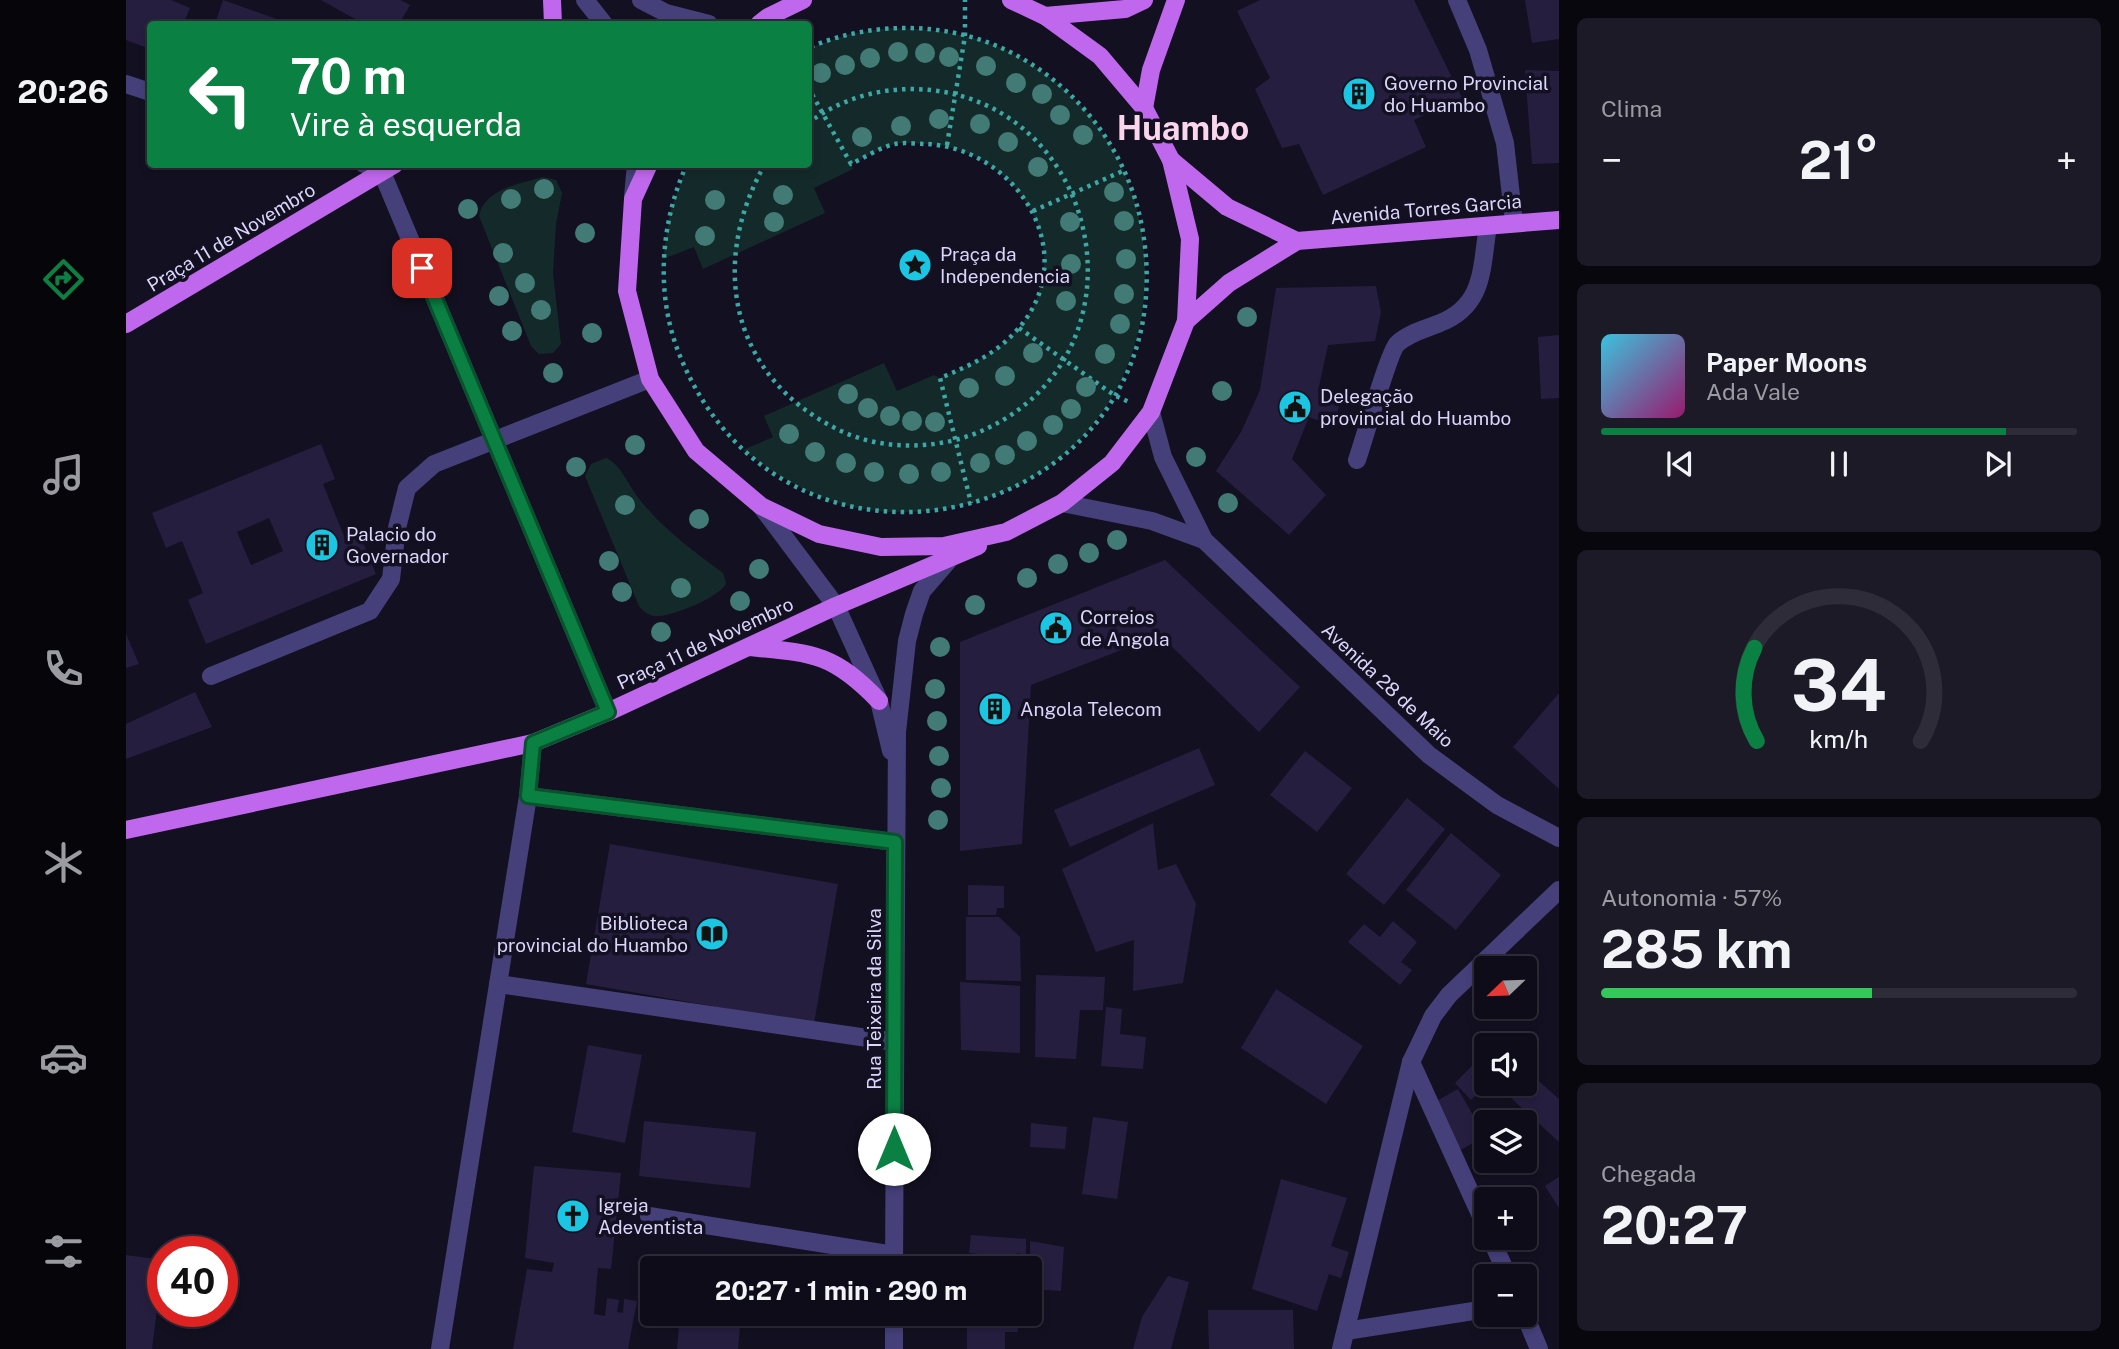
<!DOCTYPE html>
<html lang="pt">
<meta charset="utf-8">
<style>
:root{--surface:#0e0c19;--page:#1c1a26;--text:#f1f3f6;--muted:#9b9ba2;--line:#2e2c38;--accent:#0b8043}
body{margin:0;font-family:"Public Sans",sans-serif;background:var(--page);color:var(--text);height:100vh;display:flex;flex-direction:column;font-size:26px;white-space:nowrap}
*{box-sizing:border-box;margin:0}
p{font-size:23px;color:var(--muted)}
.icon{flex:none;width:38px;height:38px;fill:none;stroke:currentColor;stroke-width:2;stroke-linecap:round;stroke-linejoin:round}
.map{position:relative;flex:1;overflow:hidden}
.side{display:flex;flex-direction:column;gap:18px;padding:18px;background:#08070e;width:560px}
.side>*{flex:none}
.banner{position:absolute;left:21px;top:21px;width:665px;height:147px;border-radius:7px;box-shadow:0 4px 10px #0003,0 0 0 2px var(--line);background:#0b8043;color:#fff;overflow:hidden}
.needle{width:46px;rotate:247deg}
.buttons{position:absolute;left:1348px;top:956px;display:grid;gap:14px}
.buttons a{display:grid;place-items:center;width:63px;height:63px;border-radius:7px;background:var(--surface);box-shadow:0 4px 10px #0003,0 0 0 2px var(--line);font-size:35px}
.speed{position:absolute;left:21px;top:1236px;display:flex;gap:14px;font-size:35px;font-weight:700;text-align:center}
.speed>*{display:grid;place-content:center;width:91px;height:91px;border-radius:50%;background:var(--surface);box-shadow:0 4px 10px #0003,0 0 0 2px var(--line);line-height:1}
.speed .limit{border:10px solid #d22;background:#fff;color:#111}
.pin{position:absolute;display:grid;place-items:center;width:60px;height:60px;color:#fff;margin:-30px;border-radius:14px;box-shadow:0 4px 10px #0006}
.me{position:absolute;width:77px;margin:-38px;rotate:0deg;stroke-linejoin:round;filter:drop-shadow(0 0 5px #0008)}
.turn{display:flex;align-items:center;gap:24px;height:147px;padding:0 28px;font-size:32px}
.turn .icon{width:91px;height:91px;stroke-width:2.5}
.turn b{display:block;font-size:49px;line-height:60px}
.big{font-size:52px;font-weight:700;line-height:1.1}
.side .tile{flex:1;display:flex;flex-direction:column;justify-content:center;gap:10px;min-width:0;padding:0 24px;border-radius:10px;background:var(--page)}
.side .dial{align-items:center;gap:0}
.dial svg{height:182px;overflow:visible;fill:none;stroke:var(--line);stroke-width:7;stroke-linecap:round;text-anchor:middle}
.dial text{fill:var(--text);stroke:none}
.song{display:flex;align-items:center;gap:21px}
.cover{width:84px;height:84px;border-radius:10px;background:linear-gradient(135deg,hsl(190 70% 55%),hsl(320 70% 35%))}
.played{height:7px;border-radius:4px;background:linear-gradient(90deg,var(--accent) 85%,var(--line) 85%)}
.keys{display:flex;justify-content:space-around;direction:ltr}
.heat{display:flex;justify-content:space-between;align-items:center;font-size:38px;direction:ltr}
.charge{height:10px;border-radius:5px;background:linear-gradient(90deg,#34c759 57%,var(--line) 0)}
.trip{position:absolute;left:514px;top:1256px;width:402px;height:70px;border-radius:7px;background:var(--surface);box-shadow:0 4px 10px #0003,0 0 0 2px var(--line);font-weight:700;line-height:70px;text-align:center}
main{display:flex;flex:1;min-height:0}
.menu{display:flex;flex-direction:column;width:126px;justify-content:space-around;align-items:center;background:#06050a;color:var(--muted)}
.menu .icon{width:49px;height:49px}
.menu .active{color:var(--accent)}
.menu b{font-size:32px;color:var(--text)}
.map>svg:first-child{display:block}
.green{fill:#142a2a}
.building{fill:#261e3f;fill-rule:evenodd}
.lines{fill:none;stroke-linecap:round;stroke-linejoin:round}
.path{stroke:#3ca7a4;stroke-width:4.5;stroke-dasharray:3.5 5;stroke-linecap:butt}
.minor{stroke:#45407a;stroke-width:18}
.major{stroke:#c068ed;stroke-width:18}
.tree{fill:#427b76}
.route-casing{stroke:#07532c;stroke-width:18}
.route{stroke:#0b8043;stroke-width:12}
.labels{text-anchor:middle;dominant-baseline:central;stroke-width:7;stroke-linejoin:round;paint-order:stroke}
.poi-label{font-size:19px;fill:#dad5fa;stroke:#131021;text-anchor:start}
.street-label{font-size:19px;fill:#dad5fa;stroke:#131021}
.town-label{font-size:33px;font-weight:bold;fill:#fad6ec;stroke:#131021}
</style>
<main>
<nav class="menu">
<b>20:26</b>
<svg class="icon active" aria-label="directions" viewBox="0 0 24 24"><path d="M12 3l9 9-9 9-9-9zM9 14v-3h6M13 9l2 2-2 2"/></svg>
<svg class="icon" aria-label="music" viewBox="0 0 24 24"><path d="M9 18V5l10-2v13"/><circle cx="6" cy="18" r="3"/><circle cx="16" cy="16" r="3"/></svg>
<svg class="icon" aria-label="phone" viewBox="0 0 24 24"><path d="M5 4h4l2 5-3 2q2 4 5 5l2-3 5 2v4C11 20 4 13 5 4z"/></svg>
<svg class="icon" aria-label="climate" viewBox="0 0 24 24"><path d="M12 3v18M4 7l16 10M4 17L20 7"/></svg>
<svg class="icon" aria-label="car" viewBox="0 0 24 24"><path d="M5 17H2v-5l4-1 3-4h7l3 4 3 1v5h-3M9 17h6M6 11h13"/><circle cx="7" cy="17" r="2"/><circle cx="17" cy="17" r="2"/></svg>
<svg class="icon" aria-label="filters" viewBox="0 0 24 24"><path d="M4 7h16M4 17h16"/><circle cx="9" cy="7" r="2"/><circle cx="15" cy="17" r="2"/></svg>
</nav>
<div class="map">
<svg width="1433" height="1349" viewBox="0 0 1433 1349">
<rect width="100%" height="100%" fill="#131021"/>
<g class="green">
<path d="M762 28C803 29 843 32 880 50 1087 151 1058 462 828 507 741 523 685 502 617 450L647 437 638 416 758 363 771 391 808 375 814 378C843 365 870 354 891 330 957 256 893 149 801 144 792 144 779 142 769 144 755 147 739 158 725 164L727 169 688 188 699 213 577 269 568 247 537 259 544 212 561 165 682 164 683 48 723 34Z"/>
<path d="M417 177 430 180 436 193 430 224 427 273 435 344 427 353 413 354 405 346 353 216C358 189 396 183 417 177Z"/>
<path d="M480 458C495 464 503 487 514 500 537 529 567 551 597 573L600 583C595 597 547 616 532 616 524 617 518 612 513 606L459 476 465 464Z"/>
</g>
<g class="building">
<polygon points="0,0 45,0 64,8 57,24 24,24 24,49 0,40"/>
<polygon points="97,0 159,22 158,24 89,24"/>
<polygon points="195,0 274,0 284,5 273,24 238,24"/>
<polygon points="1134,0 1288,0 1336,98 1288,120 1300,147 1197,195 1173,144 1156,148 1129,89 1144,78 1111,11"/>
<polygon points="1399,0 1433,0 1433,39 1406,43"/>
<polygon points="1399,70 1433,71 1433,163 1406,164"/>
<polygon points="1250,286 1255,312 1249,341 1202,345 1192,391 1216,397 1207,426 1183,417 1166,459 1200,495 1163,535 1090,471 1115,432 1134,390 1150,288"/>
<polygon points="1433,335 1433,398 1415,399 1412,337"/>
<path d="M195 444 209 479 197 484 220 541 234 535 250 574 80 644 62 600 77 593 56 541 40 548 26 513ZM143 518 157 551 125 565 111 532Z"/>
<polygon points="1039,560 1174,687 1133,732 1034,635 905,685 896,844 834,851 834,642"/>
<polygon points="0,634 13,664 0,668"/>
<polygon points="69,692 86,727 0,759 0,724"/>
<polygon points="1433,693 1433,789 1387,747"/>
<polygon points="1073,748 1089,785 944,847 928,810"/>
<polygon points="1179,751 1226,788 1191,832 1144,795"/>
<polygon points="1281,798 1319,829 1258,905 1220,874"/>
<polygon points="1027,823 1032,870 1050,864 1070,904 1057,983 1007,991 1008,940 970,952 936,869"/>
<polygon points="1325,833 1375,875 1330,930 1280,890"/>
<polygon points="484,844 712,884 688,1024 460,984"/>
<polygon points="842,885 878,886 878,908 871,908 870,915 842,915"/>
<polygon points="840,917 873,917 894,937 895,981 840,980"/>
<polygon points="1267,921 1291,942 1275,962 1286,970 1274,985 1222,942 1238,924 1254,937"/>
<polygon points="910,975 979,977 977,1010 954,1010 950,1059 909,1057"/>
<polygon points="834,982 894,986 894,1053 835,1050"/>
<polygon points="1150,989 1237,1046 1200,1104 1115,1048"/>
<polygon points="980,1007 996,1009 994,1034 1020,1037 1017,1069 975,1066"/>
<polygon points="462,1045 516,1055 499,1143 446,1132"/>
<polygon points="1360,1052 1362,1083 1345,1100 1329,1083"/>
<polygon points="1398,1068 1433,1099 1433,1142 1372,1086 1375,1083 1398,1083"/>
<polygon points="1332,1089 1359,1136 1333,1151 1307,1103"/>
<polygon points="967,1117 1002,1122 991,1199 956,1194"/>
<polygon points="518,1121 630,1132 624,1188 513,1176"/>
<polygon points="905,1123 941,1127 939,1149 904,1147"/>
<polygon points="408,1166 495,1173 485,1269 472,1268 468,1314 479,1316 481,1298 493,1300 491,1312 497,1313 498,1299 511,1301 502,1349 387,1349 401,1269 426,1272 428,1263 399,1258"/>
<polygon points="1433,1177 1433,1208 1419,1186"/>
<polygon points="1155,1179 1221,1198 1205,1246 1223,1252 1215,1278 1203,1274 1191,1311 1126,1289"/>
<polygon points="845,1235 900,1239 900,1255 891,1253 889,1269 852,1269 852,1254 843,1253"/>
<polygon points="904,1241 938,1247 935,1291 905,1289"/>
<polygon points="0,1255 37,1260 26,1349 0,1349"/>
<polygon points="1042,1276 1063,1282 1045,1349 1007,1349 1016,1317"/>
<polygon points="1082,1310 1167,1310 1168,1349 1083,1349"/>
<polygon points="554,1314 615,1314 612,1349 551,1349"/>
<polygon points="841,1314 891,1314 892,1332 879,1332 879,1349 841,1349"/>
</g>
<g class="lines">
<g class="path">
<path d="M682 87 725 164C738 158 754 147 769 144 778 142 791 144 801 144 893 149 958 256 891 330 870 354 843 366 814 378L845 503"/>
<polyline points="821,145 839,36 839,0"/>
<path d="M561 164C534 223 529 296 554 356 665 626 1057 519 1018 239 1007 158 955 86 880 50 819 21 744 21 682 48"/>
<path d="M639 164C582 264 605 378 713 430 758 452 817 450 862 428 1030 347 973 92 787 89 749 89 713 100 682 123"/>
<polyline points="907,211 999,170"/>
<polyline points="893,328 988,395 1005,403"/>
</g>
<g class="minor">
<polyline points="459,0 478,24"/>
<polyline points="515,0 540,13 583,24"/>
<polyline points="1331,0 1352,50 1379,143 1388,223"/>
<polyline points="0,84 24,92"/>
<polyline points="238,164 255,170 482,712"/>
<polyline points="507,196 510,164"/>
<polyline points="1025,412 1037,457 1078,540 1303,755 1371,805 1433,838"/>
<path d="M1231 460C1237 443 1263 352 1271 344 1282 333 1300 329 1314 323 1359 305 1355 268 1362 226"/>
<polyline points="936,503 1026,521 1078,540"/>
<polyline points="635,506 710,606 753,701 765,751"/>
<polyline points="85,676 244,611 265,579 271,528 281,488 308,464 524,379"/>
<polyline points="402,796 769,842"/>
<polyline points="372,984 769,1042"/>
<polyline points="1285,1062 1360,1227"/>
<polyline points="523,1216 768,1255"/>
<polyline points="1364,1237 1382,1276"/>
<polyline points="768,1269 771,732 781,641 788,614 796,591 822,561"/>
<polyline points="1398,1313 1413,1349"/>
<polyline points="768,1314 768,1349"/>
<polyline points="1220,1331 1360,1309"/>
<polyline points="314,1349 402,796 407,743"/>
<polyline points="1215,1349 1285,1062 1307,1016 1323,995 1433,890"/>
</g>
<g class="major">
<polyline points="426,0 427,24"/>
<polyline points="919,16 999,9 1018,0"/>
<polyline points="633,24 642,17 677,0"/>
<polyline points="1018,108 1025,70 1050,0"/>
<polyline points="1045,160 1101,207 1171,241"/>
<polyline points="523,164 507,199 501,291 524,379 570,451 635,506 693,534 755,547 818,546 880,532 936,503 986,463 1025,412 1060,321 1064,239 1045,160 1018,108 974,56 919,16 885,0"/>
<polyline points="1060,321 1103,283 1171,241 1433,220"/>
<polyline points="0,324 269,164"/>
<path d="M623 647C687 653 707 653 753 701"/>
<polyline points="0,830 407,743 482,712 710,606 852,546"/>
</g>
</g>
<g class="tree">
<circle cx="772" cy="52" r="10"/>
<circle cx="799" cy="53" r="10"/>
<circle cx="823" cy="57" r="10"/>
<circle cx="744" cy="58" r="10"/>
<circle cx="719" cy="65" r="10"/>
<circle cx="860" cy="66" r="10"/>
<circle cx="695" cy="73" r="10"/>
<circle cx="890" cy="83" r="10"/>
<circle cx="916" cy="94" r="10"/>
<circle cx="934" cy="115" r="10"/>
<circle cx="813" cy="119" r="10"/>
<circle cx="854" cy="124" r="10"/>
<circle cx="775" cy="126" r="10"/>
<circle cx="957" cy="135" r="10"/>
<circle cx="736" cy="137" r="10"/>
<circle cx="882" cy="142" r="10"/>
<circle cx="912" cy="167" r="10"/>
<circle cx="418" cy="189" r="10"/>
<circle cx="988" cy="192" r="10"/>
<circle cx="657" cy="195" r="10"/>
<circle cx="385" cy="199" r="10"/>
<circle cx="589" cy="200" r="10"/>
<circle cx="342" cy="209" r="10"/>
<circle cx="998" cy="221" r="10"/>
<circle cx="648" cy="222" r="10"/>
<circle cx="944" cy="222" r="10"/>
<circle cx="459" cy="233" r="10"/>
<circle cx="579" cy="236" r="10"/>
<circle cx="377" cy="253" r="10"/>
<circle cx="1000" cy="259" r="10"/>
<circle cx="945" cy="264" r="10"/>
<circle cx="399" cy="283" r="10"/>
<circle cx="998" cy="294" r="10"/>
<circle cx="373" cy="296" r="10"/>
<circle cx="940" cy="301" r="10"/>
<circle cx="415" cy="310" r="10"/>
<circle cx="1121" cy="317" r="10"/>
<circle cx="994" cy="324" r="10"/>
<circle cx="386" cy="331" r="10"/>
<circle cx="466" cy="333" r="10"/>
<circle cx="907" cy="353" r="10"/>
<circle cx="979" cy="354" r="10"/>
<circle cx="427" cy="373" r="10"/>
<circle cx="879" cy="376" r="10"/>
<circle cx="960" cy="387" r="10"/>
<circle cx="843" cy="388" r="10"/>
<circle cx="1096" cy="391" r="10"/>
<circle cx="722" cy="394" r="10"/>
<circle cx="742" cy="408" r="10"/>
<circle cx="945" cy="409" r="10"/>
<circle cx="764" cy="416" r="10"/>
<circle cx="786" cy="421" r="10"/>
<circle cx="809" cy="422" r="10"/>
<circle cx="927" cy="425" r="10"/>
<circle cx="663" cy="434" r="10"/>
<circle cx="901" cy="441" r="10"/>
<circle cx="509" cy="445" r="10"/>
<circle cx="689" cy="452" r="10"/>
<circle cx="879" cy="455" r="10"/>
<circle cx="1070" cy="457" r="10"/>
<circle cx="720" cy="463" r="10"/>
<circle cx="854" cy="463" r="10"/>
<circle cx="450" cy="467" r="10"/>
<circle cx="748" cy="472" r="10"/>
<circle cx="815" cy="472" r="10"/>
<circle cx="783" cy="474" r="10"/>
<circle cx="1102" cy="503" r="10"/>
<circle cx="499" cy="505" r="10"/>
<circle cx="573" cy="519" r="10"/>
<circle cx="991" cy="540" r="10"/>
<circle cx="963" cy="553" r="10"/>
<circle cx="483" cy="561" r="10"/>
<circle cx="932" cy="564" r="10"/>
<circle cx="633" cy="569" r="10"/>
<circle cx="901" cy="578" r="10"/>
<circle cx="555" cy="588" r="10"/>
<circle cx="496" cy="592" r="10"/>
<circle cx="614" cy="601" r="10"/>
<circle cx="849" cy="605" r="10"/>
<circle cx="535" cy="632" r="10"/>
<circle cx="814" cy="647" r="10"/>
<circle cx="809" cy="689" r="10"/>
<circle cx="811" cy="721" r="10"/>
<circle cx="813" cy="756" r="10"/>
<circle cx="815" cy="788" r="10"/>
<circle cx="812" cy="820" r="10"/>
</g>
<g class="lines">
<defs>
<polyline id="route" points="296,268 482,712 407,743 402,796 769,842 768,1149"/>
</defs>
<use href="#route" class="route-casing"/>
<use href="#route" class="route"/>
</g>
<defs>
<symbol id="building-disc" viewBox="-11 -11 22 22"><circle r="9.5" fill="#1ac6e1" stroke="#131021"/><path d="M-4-6H4V6H1V3H-1V6H-4ZM-2.5-4.3h1.7v1.8h-1.7ZM.8-4.3h1.7v1.8H.8ZM-2.5-1h1.7V.8h-1.7ZM.8-1h1.7V.8H.8Z" fill="#111"/></symbol>
<symbol id="sight-disc" viewBox="-11 -11 22 22"><circle r="9.5" fill="#1ac6e1" stroke="#131021"/><path d="M0-6L1.8-2.2L6-1.7L2.9 1.2L3.7 5.4L0 3.3L-3.7 5.4L-2.9 1.2L-6-1.7L-1.8-2.2Z" fill="#111"/></symbol>
<symbol id="civic-disc" viewBox="-11 -11 22 22"><circle r="9.5" fill="#1ac6e1" stroke="#131021"/><path d="M-.6-6.5H3V-4.5H.6V-3L4-1V1h2V6H-6V1h2V-1L-.6-3ZM-1.2 2.5V6h2.4V2.5Z" fill="#111"/></symbol>
<symbol id="library-disc" viewBox="-11 -11 22 22"><circle r="9.5" fill="#1ac6e1" stroke="#131021"/><path d="M-6-4Q-3-5.5-.7-3.5V5Q-3 3-6 4ZM6-4Q3-5.5 .7-3.5V5Q3 3 6 4Z" fill="#111"/></symbol>
<symbol id="church-disc" viewBox="-11 -11 22 22"><circle r="9.5" fill="#1ac6e1" stroke="#131021"/><path d="M-1.2-6h2.4v3.5h3.3v2.4h-3.3V6h-2.4V-.1h-3.3v-2.4h3.3Z" fill="#111"/></symbol>
</defs>
<g fill-rule="evenodd">
<use href="#building-disc" x="1214" y="75" width="38" height="38"/>
<use href="#sight-disc" x="770" y="246" width="38" height="38"/>
<use href="#civic-disc" x="1150" y="388" width="38" height="38"/>
<use href="#building-disc" x="177" y="526" width="38" height="38"/>
<use href="#civic-disc" x="911" y="609" width="38" height="38"/>
<use href="#building-disc" x="850" y="690" width="38" height="38"/>
<use href="#library-disc" x="567" y="915" width="38" height="38"/>
<use href="#church-disc" x="428" y="1197" width="38" height="38"/>
</g>
<g class="labels">
<g class="poi-label">
<text x="1258" y="83">Governo Provincial<tspan x="1258" dy="22">do Huambo</tspan></text>
<text x="814" y="254">Praça da<tspan x="814" dy="22">Independencia</tspan></text>
<text x="1194" y="396">Delegação<tspan x="1194" dy="22">provincial do Huambo</tspan></text>
<text x="220" y="534">Palacio do<tspan x="220" dy="22">Governador</tspan></text>
<text x="954" y="617">Correios<tspan x="954" dy="22">de Angola</tspan></text>
<text x="894" y="709">Angola Telecom</text>
<text x="562" y="923" text-anchor="end">Biblioteca<tspan x="562" dy="22">provincial do Huambo</tspan></text>
<text x="472" y="1205">Igreja<tspan x="472" dy="22">Adeventista</tspan></text>
</g>
<g class="street-label">
<text transform="translate(1300 209) rotate(-5)">Avenida Torres Garcia</text>
<text transform="translate(105 237) rotate(-31)">Praça 11 de Novembro</text>
<text transform="translate(579 643) rotate(-25)">Praça 11 de Novembro</text>
<text transform="translate(1262 685) rotate(43)">Avenida 28 de Maio</text>
<text transform="translate(748 999) rotate(-90)">Rua Teixeira da Silva</text>
</g>
<g class="town-label">
<text x="1057" y="128">Huambo</text>
</g>
</g>
</svg>
<div class="buttons">
<a><svg class="needle" viewBox="-14 -14 28 28"><path d="M0-13l5 13h-10z" fill="#e53935"/><path d="M0 13l5-13h-10z" fill="#9b9ba2"/></svg></a>
<a><svg class="icon" aria-label="sound" viewBox="0 0 24 24"><path d="M4 9h4l5-4v14l-5-4H4zM17 9q2 3 0 6"/></svg></a>
<a><svg class="icon" aria-label="layers" viewBox="0 0 24 24"><path d="M12 4l9 5-9 5-9-5zM3 14l9 5 9-5"/></svg></a>
<a>+</a>
<a>−</a>
</div>
<div class="speed"><div class="limit">40</div></div>
<div class="pin" style="left:296px;top:268px;background:#d93025"><svg class="icon" aria-label="arrive" viewBox="0 0 24 24"><path d="M6 21V4h12l-3 4 3 4H6"/></svg></div>
<svg class="me" style="left:768px;top:1149px" viewBox="-20 -20 40 40"><circle r="19" fill="#fff"/><path d="M0-13L10 11 0 6-10 11z" fill="#0b8043"/></svg>
<div class="trip">20:27 · 1 min · 290 m</div>
<div class="banner">
<div class="turn"><svg class="icon" aria-label="left" viewBox="0 0 24 24"><path d="M17 20v-9H6M10 6l-5 5 5 5"/></svg><div><b>70 m</b>Vire à esquerda</div></div>
</div>
</div>
<section class="side">
<div class="tile"><p>Clima</p>
<div class="heat"><a>−</a><b class="big">21°</b><a>+</a></div>
</div>
<div class="tile">
<div class="song"><i class="cover"></i><div><b>Paper Moons</b><p>Ada Vale</p></div></div>
<div class="played"></div>
<div class="keys"><svg class="icon" aria-label="previous" viewBox="0 0 24 24"><path d="M18 5L8 12l10 7zM5 5v14"/></svg><svg class="icon" aria-label="pause" viewBox="0 0 24 24"><path d="M8 5v14M16 5v14"/></svg><svg class="icon" aria-label="next" viewBox="0 0 24 24"><path d="M6 5l10 7-10 7zM19 5v14"/></svg></div>
</div>
<div class="tile dial"><svg viewBox="0 0 100 80">
<path d="M14 69A42 42 0 1 1 86 69"/>
<path d="M14 69A42 42 0 0 1 13 28" stroke="#0b8043"/>
<text x="50" y="56" font-size="32" font-weight="700">34</text>
<text x="50" y="72" font-size="11">km/h</text>
</svg></div>
<div class="tile"><p>Autonomia · 57%</p><b class="big">285 km</b><div class="charge"></div></div>
<div class="tile"><p>Chegada</p><b class="big">20:27</b></div>
</section>
</main>
